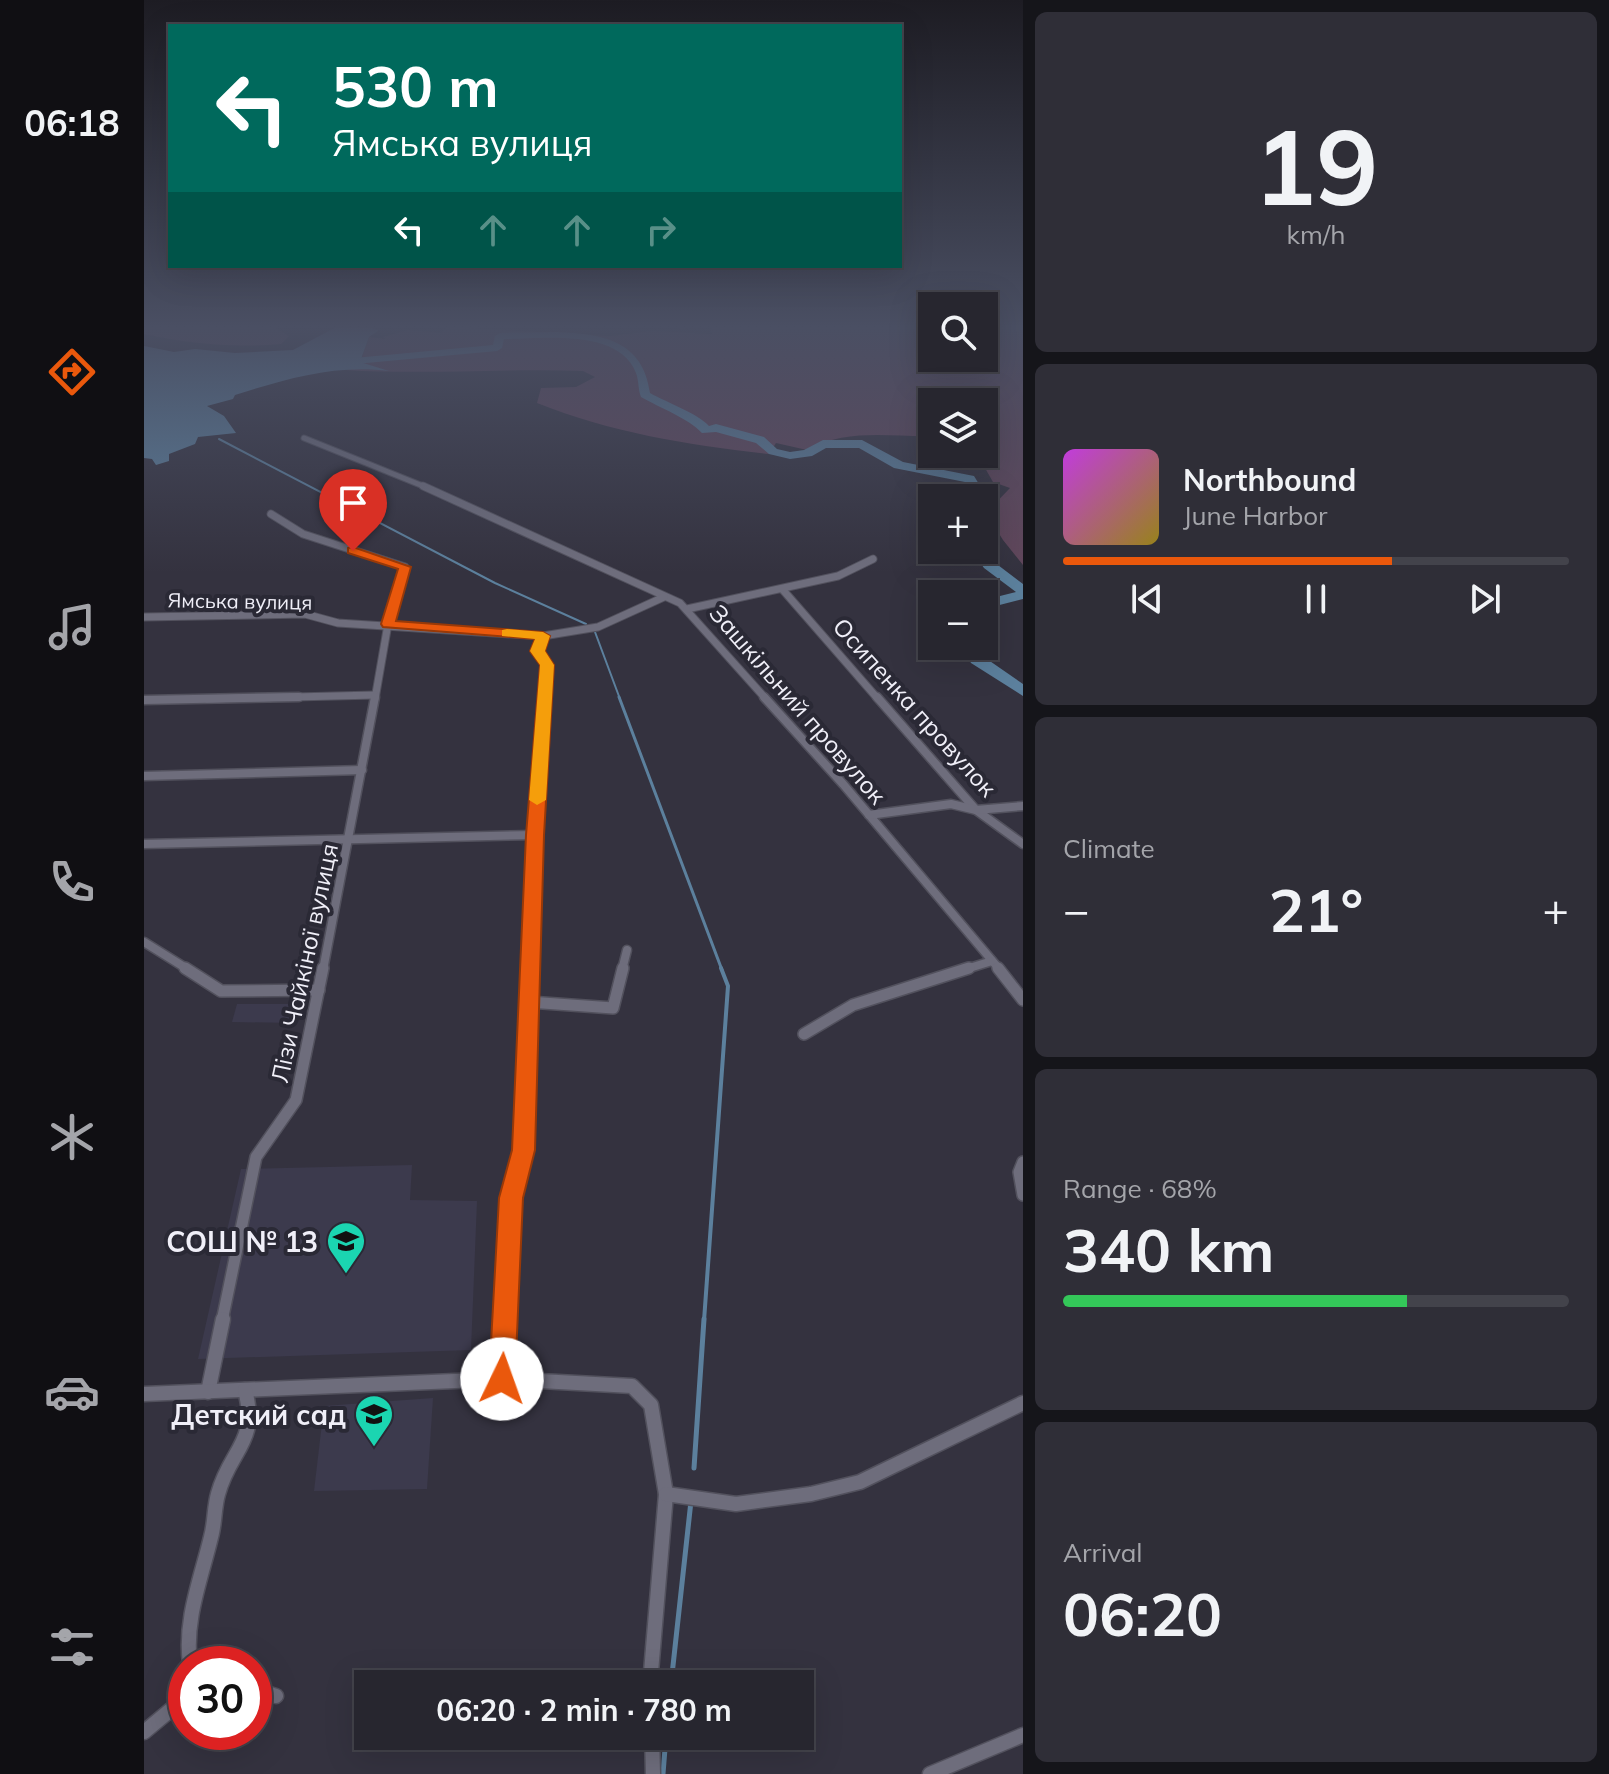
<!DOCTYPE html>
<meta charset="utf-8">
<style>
:root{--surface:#27262f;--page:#2f2e37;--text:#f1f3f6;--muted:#a4a5aa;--line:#43434b;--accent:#ea580c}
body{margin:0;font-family:Mulish,sans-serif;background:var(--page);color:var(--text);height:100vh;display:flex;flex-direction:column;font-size:30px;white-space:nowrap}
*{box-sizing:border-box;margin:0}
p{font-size:26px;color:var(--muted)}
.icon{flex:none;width:44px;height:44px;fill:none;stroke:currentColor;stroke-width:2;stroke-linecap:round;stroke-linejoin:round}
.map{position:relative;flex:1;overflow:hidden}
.panel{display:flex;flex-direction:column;gap:12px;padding:12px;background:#15151a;width:586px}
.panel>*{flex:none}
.banner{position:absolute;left:24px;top:24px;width:734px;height:244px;border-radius:0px;box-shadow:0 8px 32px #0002,0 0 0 2px var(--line);background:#00695c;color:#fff;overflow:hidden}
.controls{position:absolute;left:774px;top:292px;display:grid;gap:16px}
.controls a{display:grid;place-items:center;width:80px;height:80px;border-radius:0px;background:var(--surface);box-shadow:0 8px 32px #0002,0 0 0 2px var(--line);font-size:40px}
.speed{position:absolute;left:24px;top:1646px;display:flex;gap:16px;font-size:40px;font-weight:700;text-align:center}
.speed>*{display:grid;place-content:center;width:104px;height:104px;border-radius:50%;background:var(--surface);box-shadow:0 8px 32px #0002,0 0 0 2px var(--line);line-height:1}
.speed .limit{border:12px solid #d22;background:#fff;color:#111}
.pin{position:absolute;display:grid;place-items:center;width:68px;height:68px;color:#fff;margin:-82px -34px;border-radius:50% 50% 50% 0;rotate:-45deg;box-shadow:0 0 8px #0007}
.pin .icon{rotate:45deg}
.me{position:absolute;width:88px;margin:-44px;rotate:3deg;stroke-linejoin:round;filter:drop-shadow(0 0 6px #0008)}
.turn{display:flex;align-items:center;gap:28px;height:168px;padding:0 32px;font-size:36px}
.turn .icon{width:104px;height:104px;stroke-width:2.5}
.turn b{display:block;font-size:56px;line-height:68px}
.lanes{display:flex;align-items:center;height:76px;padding:0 32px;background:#0003;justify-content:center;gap:40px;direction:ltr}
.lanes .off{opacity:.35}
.big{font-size:60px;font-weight:700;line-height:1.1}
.panel .card{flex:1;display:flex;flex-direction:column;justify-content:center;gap:12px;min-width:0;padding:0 28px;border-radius:12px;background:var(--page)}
.panel .dial{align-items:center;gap:0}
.dial b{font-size:104px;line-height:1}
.song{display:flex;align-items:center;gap:24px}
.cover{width:96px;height:96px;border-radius:12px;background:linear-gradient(135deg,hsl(290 70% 55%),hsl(50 70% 35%))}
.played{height:8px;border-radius:4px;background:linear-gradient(90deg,var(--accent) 65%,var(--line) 65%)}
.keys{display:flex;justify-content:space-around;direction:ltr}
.heat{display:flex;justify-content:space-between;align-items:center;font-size:44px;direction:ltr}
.charge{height:12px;border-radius:6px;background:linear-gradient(90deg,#34c759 68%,var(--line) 0)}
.trip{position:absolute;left:210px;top:1670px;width:460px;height:80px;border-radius:0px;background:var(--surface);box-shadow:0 8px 32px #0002,0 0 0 2px var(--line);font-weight:700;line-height:80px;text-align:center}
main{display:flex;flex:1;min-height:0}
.dock{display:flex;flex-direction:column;width:144px;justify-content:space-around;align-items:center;background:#100f13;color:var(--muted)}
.dock .icon{width:56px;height:56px}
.dock .selected{color:var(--accent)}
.dock b{font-size:36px;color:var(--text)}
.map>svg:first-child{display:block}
.built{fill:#3c3a4d}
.green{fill:#61465b}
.water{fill:#5c809d}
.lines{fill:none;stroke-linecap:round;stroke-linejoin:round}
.stream-far3{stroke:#5c809d;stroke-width:2}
.stream-far2{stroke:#5c809d;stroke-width:3}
.stream-far1{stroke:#5c809d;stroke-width:4}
.stream{stroke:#5c809d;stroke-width:5}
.river{fill:#5c809d;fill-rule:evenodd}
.minor-far4-casing{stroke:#52515d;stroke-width:7}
.minor-far3-casing{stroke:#52515d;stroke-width:9}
.minor-far2-casing{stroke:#52515d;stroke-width:11}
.minor-far1-casing{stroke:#52515d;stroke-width:14}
.minor-casing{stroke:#52515d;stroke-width:17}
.minor-far4{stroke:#6e6d7c;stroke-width:5}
.minor-far3{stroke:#6e6d7c;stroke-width:7}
.minor-far2{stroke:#6e6d7c;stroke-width:8}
.minor-far1{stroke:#6e6d7c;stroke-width:11}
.minor{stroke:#6e6d7c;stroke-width:14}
.route{fill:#ea580c;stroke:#983908;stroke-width:2}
.slow{fill:#f59e0b}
.labels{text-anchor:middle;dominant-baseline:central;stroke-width:8;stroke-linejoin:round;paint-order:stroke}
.far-street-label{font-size:20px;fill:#f0eff8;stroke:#2a2935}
.street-label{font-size:24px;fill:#f0eff8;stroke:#2a2935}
.near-poi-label{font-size:28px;font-weight:bold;fill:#f0eff8;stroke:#2a2935;text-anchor:end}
</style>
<main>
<nav class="dock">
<b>06:18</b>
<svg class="icon selected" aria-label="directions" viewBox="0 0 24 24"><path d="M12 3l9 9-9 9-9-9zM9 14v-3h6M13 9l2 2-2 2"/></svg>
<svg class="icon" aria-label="music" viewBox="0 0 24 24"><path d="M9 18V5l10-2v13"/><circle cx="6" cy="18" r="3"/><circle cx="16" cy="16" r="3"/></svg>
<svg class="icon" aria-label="phone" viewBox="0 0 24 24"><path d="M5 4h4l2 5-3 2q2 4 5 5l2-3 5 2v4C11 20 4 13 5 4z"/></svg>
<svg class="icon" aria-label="climate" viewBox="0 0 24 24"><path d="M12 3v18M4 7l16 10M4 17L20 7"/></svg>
<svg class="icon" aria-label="car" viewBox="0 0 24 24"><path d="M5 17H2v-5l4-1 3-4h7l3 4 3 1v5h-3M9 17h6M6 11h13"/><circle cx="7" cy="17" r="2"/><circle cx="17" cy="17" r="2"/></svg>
<svg class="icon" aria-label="filters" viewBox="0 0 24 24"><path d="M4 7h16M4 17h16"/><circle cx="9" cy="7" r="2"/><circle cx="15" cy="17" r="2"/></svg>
</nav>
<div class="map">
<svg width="879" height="1774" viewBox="0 0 879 1774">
<rect width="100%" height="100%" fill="#34323f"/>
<g class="built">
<polygon points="93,1004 156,1004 152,1023 88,1022"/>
<polygon points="268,1165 266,1200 333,1201 327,1350 54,1359 97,1169"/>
<polygon points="289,1398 283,1489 170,1491 180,1406"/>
</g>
<g class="green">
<path d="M0 325H126L145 336 137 344C89 348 47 344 0 334Z"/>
<path d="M525 325H788V358H840V325H879V565L859 540 842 513 866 488 849 482 833 454H840V402H788V436C745 437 703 428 663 450L632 443 625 454C545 445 468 433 393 403L397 388 432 387 451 377 439 371C360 368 281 375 201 370L216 367 237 369 216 363 225 337 242 339 239 337 264 330 297 333 303 327 466 336 508 331 568 334 566 328 535 329Z"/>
</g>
<path class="water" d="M196 325H216L235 330 225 337 216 362 245 371C191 364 142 379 91 395L89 399 63 406 80 416 92 433 54 437 51 444 25 454V461L12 465 8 459 0 458V346L30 352 51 349 91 353 149 350Z"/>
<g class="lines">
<g class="stream-far3">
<polyline points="75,439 351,583 442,624"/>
<polyline points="451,632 476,699"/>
</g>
<polyline class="stream-far2" points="475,697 578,970"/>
<polyline class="stream-far1" points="560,1321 584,986 577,968"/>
<g class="stream">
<polyline points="550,1468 560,1319"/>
<polyline points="527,1684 547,1501"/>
<polyline points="519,1774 522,1736"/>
</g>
<g class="river">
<path d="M413 332C460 334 499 341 506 393 524 403 553 413 565 426L572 424 620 437 633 449 646 452 660 450 679 440H718L759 462 830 476 838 489 829 498H814L825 488 821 482 750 468 715 448H682L668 456 646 459 625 454 612 443 572 432 558 433C544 418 516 408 497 397 494 390 495 381 492 373 475 328 398 339 360 339L358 348 353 351 189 366 184 363 189 360 349 345 351 336 356 333Z"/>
<polygon points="788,500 788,519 776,510"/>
<polygon points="840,548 850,562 879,584 879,599 840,609 840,600 872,592 840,568 827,550"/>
<polygon points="818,646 834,646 840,657 879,684 879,696 827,663"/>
</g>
<defs>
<polyline id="minor-far4" points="160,438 284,488"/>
<g id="minor-far3">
<polyline points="279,486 536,603 622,699"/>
<polyline points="127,514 159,534 261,567 244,624 231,699"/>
<polyline points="639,590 734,699"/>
<polyline points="543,609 694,576 729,559"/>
<polyline points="0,617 161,614 194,623 399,636 454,627 520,597"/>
<polyline points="399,636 393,651 403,665 401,699"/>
<polyline points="63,699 231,695"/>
</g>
<g id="minor-far2">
<polyline points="620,697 699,784 856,970"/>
<polyline points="733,697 832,810 879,844"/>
<polyline points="0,700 155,697"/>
<polyline points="0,776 218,770"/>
<polyline points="725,815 807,804 832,810 879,806"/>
<polyline points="0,844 391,835"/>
<polyline points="0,942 45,970"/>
<polyline points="179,970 231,697"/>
<polyline points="386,970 401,697"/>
<polyline points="478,970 483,950"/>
<polyline points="819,970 848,961"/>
</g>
<g id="minor-far1">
<polyline points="41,968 77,991 175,990"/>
<polyline points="854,968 879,1000"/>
<polyline points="385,1002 469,1008 479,968"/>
<polyline points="660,1034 709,1005 825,968"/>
<polyline points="879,1162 875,1172 879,1195"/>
<polyline points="78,1321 112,1157 152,1100 179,968"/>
<polyline points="361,1321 367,1198 379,1150 386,968"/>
</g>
<g id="minor">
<polyline points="358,1379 361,1319"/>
<polyline points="64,1392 79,1319"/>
<polyline points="0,1394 358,1379 488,1386 507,1405 522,1494 506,1684"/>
<polyline points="522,1494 592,1504 667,1494 716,1482 879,1403"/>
<path d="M46 1664C40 1620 57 1579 67 1537 71 1523 70 1508 74 1494 86 1449 115 1443 101 1390"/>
<polyline points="110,1689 132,1696"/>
<polyline points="0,1732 42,1697"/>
<polyline points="508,1736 509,1774"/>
<polyline points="786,1774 879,1735"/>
</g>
</defs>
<use href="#minor-far4" class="minor-far4-casing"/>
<use href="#minor-far3" class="minor-far3-casing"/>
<use href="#minor-far2" class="minor-far2-casing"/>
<use href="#minor-far1" class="minor-far1-casing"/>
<use href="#minor" class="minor-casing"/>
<use href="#minor-far4" class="minor-far4"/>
<use href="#minor-far3" class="minor-far3"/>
<use href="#minor-far2" class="minor-far2"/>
<use href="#minor-far1" class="minor-far1"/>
<use href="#minor" class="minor"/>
</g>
<linearGradient id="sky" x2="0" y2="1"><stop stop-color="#1d1c23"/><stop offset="0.57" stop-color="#4a4f63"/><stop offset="1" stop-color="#4a4f63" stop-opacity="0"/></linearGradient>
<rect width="879" height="573" fill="url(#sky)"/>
<polygon class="route" points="209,547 267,567 252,621 399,632 406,636 401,651 410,665 400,835 391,1150 379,1198 371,1379 367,1389 358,1393 349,1389 345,1379 355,1198 368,1150 382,835 396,665 386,651 391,639 239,627 237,624 254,569 204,553 204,548"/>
<polygon class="slow" points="363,629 399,632 406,636 401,651 410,665 402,800 393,805 385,800 396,665 386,651 391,639 358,636 358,630"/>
<defs>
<symbol id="school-pin" viewBox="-11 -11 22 30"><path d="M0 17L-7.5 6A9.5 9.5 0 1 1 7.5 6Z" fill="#1bd5b1" stroke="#2a2935"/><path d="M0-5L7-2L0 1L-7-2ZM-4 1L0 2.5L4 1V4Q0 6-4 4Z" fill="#111"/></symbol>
</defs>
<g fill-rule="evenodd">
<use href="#school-pin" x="180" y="1219" width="44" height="60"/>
<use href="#school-pin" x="208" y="1392" width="44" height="60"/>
</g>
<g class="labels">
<g class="far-street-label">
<text transform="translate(96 601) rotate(1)">Ямська вулиця</text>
</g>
<g class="street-label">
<text transform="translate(654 704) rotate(49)">Зашкільний провулок</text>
<text transform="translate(771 707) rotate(48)">Осипенка провулок</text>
<text transform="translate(160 963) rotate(-78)">Лізи Чайкіної вулиця</text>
</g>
<g class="near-poi-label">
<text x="174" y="1241">СОШ № 13</text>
<text x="202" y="1414">Детский сад</text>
</g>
</g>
</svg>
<div class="controls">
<a><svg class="icon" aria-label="search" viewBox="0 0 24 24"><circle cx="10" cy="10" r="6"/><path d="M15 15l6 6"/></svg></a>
<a><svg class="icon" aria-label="layers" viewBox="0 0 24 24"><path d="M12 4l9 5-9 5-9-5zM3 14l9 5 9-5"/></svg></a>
<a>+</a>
<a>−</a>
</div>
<div class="speed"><div class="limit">30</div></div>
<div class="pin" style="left:209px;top:551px;background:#d93025"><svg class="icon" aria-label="arrive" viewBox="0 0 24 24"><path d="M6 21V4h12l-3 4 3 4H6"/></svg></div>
<svg class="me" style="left:358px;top:1379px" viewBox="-20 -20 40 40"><circle r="19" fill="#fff"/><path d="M0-13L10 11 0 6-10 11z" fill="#ea580c"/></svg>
<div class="trip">06:20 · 2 min · 780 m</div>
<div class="banner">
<div class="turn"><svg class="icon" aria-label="left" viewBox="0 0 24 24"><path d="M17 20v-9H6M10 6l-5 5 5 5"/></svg><div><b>530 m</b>Ямська вулиця</div></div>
<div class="lanes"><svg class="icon" aria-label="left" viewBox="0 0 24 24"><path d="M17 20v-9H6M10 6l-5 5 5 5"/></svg><svg class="icon off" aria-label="ahead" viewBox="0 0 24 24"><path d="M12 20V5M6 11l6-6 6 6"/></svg><svg class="icon off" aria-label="ahead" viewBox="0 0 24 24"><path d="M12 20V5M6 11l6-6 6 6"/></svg><svg class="icon off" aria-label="right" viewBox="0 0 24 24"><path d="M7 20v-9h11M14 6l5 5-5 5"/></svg></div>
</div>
</div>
<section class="panel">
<div class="card dial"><b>19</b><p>km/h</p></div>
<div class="card">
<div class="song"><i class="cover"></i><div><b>Northbound</b><p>June Harbor</p></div></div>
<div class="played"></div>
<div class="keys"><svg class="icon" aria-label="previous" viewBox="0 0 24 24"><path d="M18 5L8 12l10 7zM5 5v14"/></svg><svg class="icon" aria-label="pause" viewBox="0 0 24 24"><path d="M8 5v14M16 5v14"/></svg><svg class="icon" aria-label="next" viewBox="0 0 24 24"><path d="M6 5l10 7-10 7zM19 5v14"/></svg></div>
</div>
<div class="card"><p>Climate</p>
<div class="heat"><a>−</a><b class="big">21°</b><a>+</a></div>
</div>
<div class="card"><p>Range · 68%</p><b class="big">340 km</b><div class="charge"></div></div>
<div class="card"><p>Arrival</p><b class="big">06:20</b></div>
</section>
</main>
